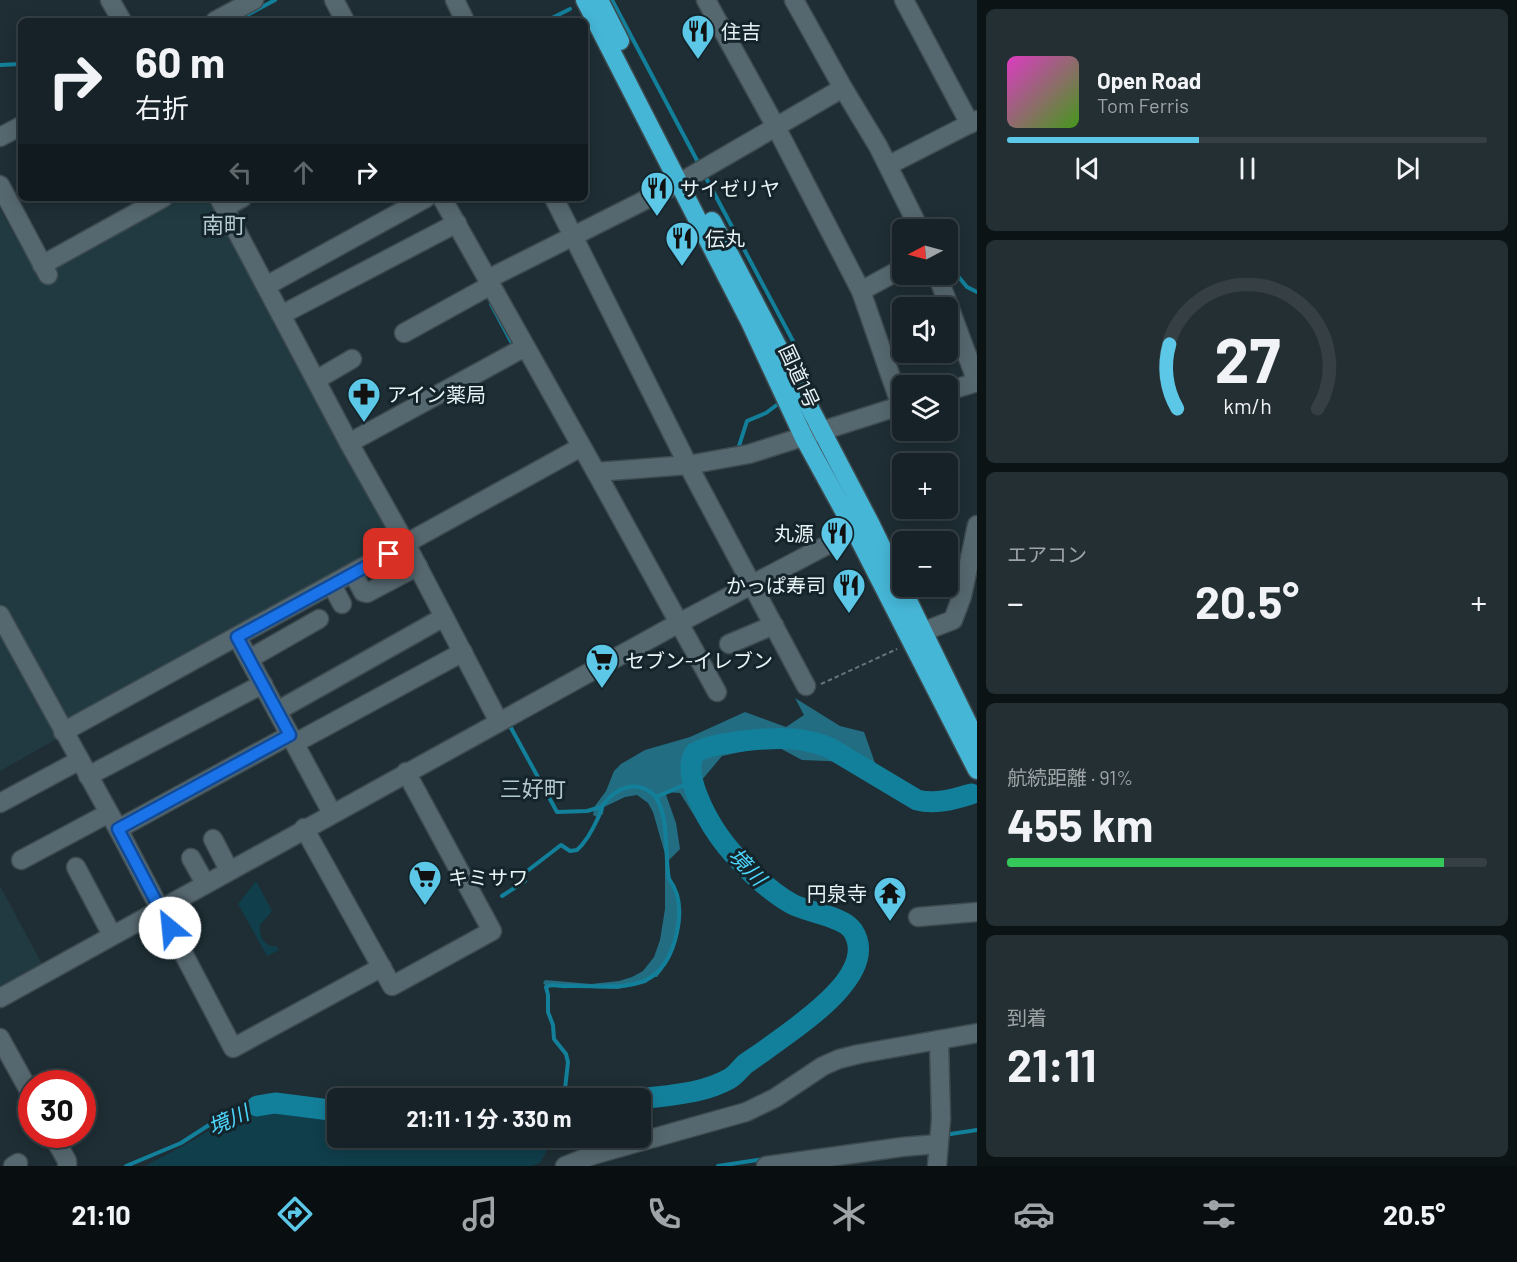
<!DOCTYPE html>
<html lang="ja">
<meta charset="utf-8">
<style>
:root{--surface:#162227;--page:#232f33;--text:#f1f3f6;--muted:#9ea4a7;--line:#353f44;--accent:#5cc7e7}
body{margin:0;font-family:Barlow,"Noto Sans JP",sans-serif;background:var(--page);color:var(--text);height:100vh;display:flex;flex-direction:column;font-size:22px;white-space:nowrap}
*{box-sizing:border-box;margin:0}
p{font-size:20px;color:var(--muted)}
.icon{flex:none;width:33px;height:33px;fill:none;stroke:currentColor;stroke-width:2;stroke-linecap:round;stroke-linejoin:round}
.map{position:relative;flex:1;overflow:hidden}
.panel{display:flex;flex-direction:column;gap:9px;padding:9px;background:#0c1315;width:540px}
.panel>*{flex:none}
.guide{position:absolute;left:18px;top:18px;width:570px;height:183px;border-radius:9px;box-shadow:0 3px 15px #0003,0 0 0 2px var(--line);background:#162227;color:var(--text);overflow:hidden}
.needle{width:39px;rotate:264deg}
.tools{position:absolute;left:892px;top:219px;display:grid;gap:12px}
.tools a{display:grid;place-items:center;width:66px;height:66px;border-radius:9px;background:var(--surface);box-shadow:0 3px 15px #0003,0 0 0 2px var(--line);font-size:30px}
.speed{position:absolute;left:18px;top:1070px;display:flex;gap:12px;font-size:30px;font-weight:700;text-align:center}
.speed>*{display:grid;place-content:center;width:78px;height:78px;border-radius:50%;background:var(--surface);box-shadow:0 3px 15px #0003,0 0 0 2px var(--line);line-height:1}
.speed .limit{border:9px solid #d22;background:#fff;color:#111}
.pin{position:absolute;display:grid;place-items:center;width:51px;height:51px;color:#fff;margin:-26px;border-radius:12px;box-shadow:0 3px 9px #0006}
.me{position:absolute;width:66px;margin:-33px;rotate:332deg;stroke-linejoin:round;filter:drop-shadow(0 0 4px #0008)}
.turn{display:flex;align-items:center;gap:21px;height:126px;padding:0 18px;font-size:27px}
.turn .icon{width:78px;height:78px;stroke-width:2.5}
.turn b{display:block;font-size:42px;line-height:51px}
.lanes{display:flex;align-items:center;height:57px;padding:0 18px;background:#0003;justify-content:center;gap:30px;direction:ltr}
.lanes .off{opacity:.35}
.big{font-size:45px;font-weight:700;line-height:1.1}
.panel .card{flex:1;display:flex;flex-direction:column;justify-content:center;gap:9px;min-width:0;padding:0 21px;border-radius:9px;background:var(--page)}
.panel .dial{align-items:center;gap:0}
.dial svg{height:156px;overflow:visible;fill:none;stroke:var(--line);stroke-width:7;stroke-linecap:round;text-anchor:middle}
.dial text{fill:var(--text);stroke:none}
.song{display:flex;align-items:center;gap:18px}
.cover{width:72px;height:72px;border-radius:9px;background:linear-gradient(135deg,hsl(310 70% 55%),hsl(100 70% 35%))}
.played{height:6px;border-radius:3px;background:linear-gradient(90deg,var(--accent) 40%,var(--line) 40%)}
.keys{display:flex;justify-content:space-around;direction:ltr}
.heat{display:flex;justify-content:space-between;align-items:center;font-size:33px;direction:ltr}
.charge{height:9px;border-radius:4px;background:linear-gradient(90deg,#34c759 91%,var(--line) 0)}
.trip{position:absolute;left:327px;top:1088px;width:324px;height:60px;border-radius:9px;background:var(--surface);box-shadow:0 3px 15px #0003,0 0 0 2px var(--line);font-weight:700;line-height:60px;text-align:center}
.dock{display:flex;height:96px;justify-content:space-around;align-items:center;background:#090e10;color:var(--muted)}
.dock .icon{width:42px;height:42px}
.dock .selected{color:var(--accent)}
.dock b{font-size:27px;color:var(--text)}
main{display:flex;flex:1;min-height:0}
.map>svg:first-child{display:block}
.built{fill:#213a42}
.green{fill:#103e4b}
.forest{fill:#236d82}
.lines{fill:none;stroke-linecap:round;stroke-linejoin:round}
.stream{stroke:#13809b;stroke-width:4}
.river{stroke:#13809b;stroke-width:21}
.minor-casing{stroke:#3d4b50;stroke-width:21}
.highway-casing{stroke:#3d4b50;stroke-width:21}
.path{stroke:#67757a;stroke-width:2;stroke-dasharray:4.5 3;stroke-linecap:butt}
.minor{stroke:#56686f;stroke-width:18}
.highway{stroke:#46b6d7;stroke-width:18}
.route-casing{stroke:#114b97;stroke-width:15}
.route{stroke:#1a73e8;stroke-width:10}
.labels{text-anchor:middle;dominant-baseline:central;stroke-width:6;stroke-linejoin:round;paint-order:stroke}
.poi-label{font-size:20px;fill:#e8f3f6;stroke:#14242a;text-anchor:start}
.street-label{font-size:20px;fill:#e8f3f6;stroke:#14242a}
.water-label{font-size:21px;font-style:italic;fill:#4ed7fd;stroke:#14242a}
.quarter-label{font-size:22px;fill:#b6cad1;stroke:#14242a}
</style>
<main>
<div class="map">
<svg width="977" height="1166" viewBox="0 0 977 1166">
<rect width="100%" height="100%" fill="#1e2e34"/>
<g class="built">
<polygon points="170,198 212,198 399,541 79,720 62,721 0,607 0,209 36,273"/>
<polygon points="0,621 62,736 0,771"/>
<polygon points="0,886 42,964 0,986"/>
</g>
<g class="green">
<path d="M256 881 272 911 260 925C259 936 264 948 277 946L279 950 267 956 238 904Z"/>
<polygon points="277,1109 313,1114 337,1114 338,1137 554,1137 540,1163 531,1166 145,1166 192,1141 237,1113"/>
</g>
<path class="forest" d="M795 698 840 726 864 732 875 763 802 760 774 745 722 756 701 781 712 820 702 828 680 793 665 792 676 823 680 849 669 860C667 880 677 896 681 915 672 937 673 958 657 977H653L646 983 618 989 546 986 543 983 545 980 591 984 619 981 632 977 643 971 654 957 660 940 665 909V854L653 812 648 803 637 795 625 797 604 807 603 814 597 817 593 815 595 806 606 791 614 771 621 764 645 750 690 737 745 712 786 727 804 715Z"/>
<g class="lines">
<g class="stream">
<polyline points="612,0 700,166"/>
<polyline points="236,21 275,0"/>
<polyline points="546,21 570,9"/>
<polyline points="0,65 21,64"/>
<polyline points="705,176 793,341 809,382 803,386"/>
<polyline points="948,270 952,269 967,287 977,292"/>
<polyline points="491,304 513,345"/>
<polyline points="738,449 747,421 766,413 782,401"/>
<polyline points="510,726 557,812 587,811 601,807"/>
<path d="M502 896 525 881 522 875 561 845 570 851 577 850C586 842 593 829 598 818 600 814 601 809 603 805 617 786 639 779 656 797"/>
<path d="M564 1098 568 1062 566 1054 554 1039 553 1025 548 1012V995L546 987C553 983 560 987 568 986 620 985 663 998 677 932 681 914 681 895 669 879 664 852 670 822 656 797L682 786 693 783"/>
<polyline points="944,1135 977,1130"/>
<polyline points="126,1166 181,1143 209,1125 257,1106"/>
<polyline points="718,1166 764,1159"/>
</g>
<g class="river">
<path d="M640 1099C670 1095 702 1094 729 1079 735 1076 740 1069 745 1064 751 1060 758 1055 764 1051 793 1029 881 975 853 931 844 916 809 913 792 904 768 891 735 859 719 836 707 819 681 773 695 753 711 742 772 737 793 739 806 740 818 743 830 748L917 800C935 805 954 799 971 794"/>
<polyline points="257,1106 275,1103 338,1111"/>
</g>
<defs>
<g id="minor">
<polyline points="110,0 122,21"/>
<polyline points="334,0 345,21"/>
<polyline points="455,0 465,21"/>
<polyline points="706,0 776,127 861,291 901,406"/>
<polyline points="794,0 843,88 878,146 920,230"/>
<polyline points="904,0 970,124"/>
<polyline points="215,21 254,0"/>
<polyline points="0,137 21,126"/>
<polyline points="889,165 977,120"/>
<polyline points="0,185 48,275"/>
<polyline points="219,198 349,443 406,544 499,722"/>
<polyline points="442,198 596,472 717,692"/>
<polyline points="554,198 688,465 806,686"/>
<polyline points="224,208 242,198"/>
<polyline points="42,265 163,198"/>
<polyline points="937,274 977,382"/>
<polyline points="488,279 679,183 843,88"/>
<polyline points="266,286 426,198"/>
<polyline points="861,291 903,268"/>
<polyline points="281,315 457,223"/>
<polyline points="404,333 491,285"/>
<polyline points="316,380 352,359"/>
<polyline points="948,391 977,382"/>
<polyline points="349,443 525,347"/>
<polyline points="596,472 688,465 749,454 903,405"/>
<polyline points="353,573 363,592 367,593 418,566"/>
<polyline points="332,585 342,604"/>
<polyline points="0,615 118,829 233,1048 382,967"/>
<polyline points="922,632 953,620 962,596 977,525"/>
<polyline points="237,637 332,813"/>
<polyline points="729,644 774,625"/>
<polyline points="249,659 319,619"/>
<polyline points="277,711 444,617"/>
<polyline points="63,732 581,447"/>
<polyline points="295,743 463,652"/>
<polyline points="88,776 263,684"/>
<polyline points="0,803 80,760"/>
<polyline points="304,828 392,986 492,931 406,772"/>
<polyline points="118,829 290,735"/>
<polyline points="213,839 229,870"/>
<polyline points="191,858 205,883"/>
<polyline points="21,860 109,813"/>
<polyline points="76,867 112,935"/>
<polyline points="918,917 977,912"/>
<polyline points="0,998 677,624 867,524"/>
<polyline points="0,1038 32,1096"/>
<polyline points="52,1134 67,1161 67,1166"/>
<polyline points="13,1166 18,1163"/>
<polyline points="565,1166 593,1155 746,1112 775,1098 823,1066 839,1059 859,1054 977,1033"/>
<polyline points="766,1166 902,1147 937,1144"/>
<polyline points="937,1166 941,1119 939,1040"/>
</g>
<g id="highway">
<polyline points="585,0 750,322 804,438 855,531 977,770"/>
<polyline points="599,0 620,41"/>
<polyline points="712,221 870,523 977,742"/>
</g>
</defs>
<use href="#minor" class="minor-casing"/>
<use href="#highway" class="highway-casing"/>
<polyline class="path" points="821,684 897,649"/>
<use href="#minor" class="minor"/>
<use href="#highway" class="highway"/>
</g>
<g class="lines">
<defs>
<polyline id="route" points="170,928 118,829 290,735 237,637 389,554"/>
</defs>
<use href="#route" class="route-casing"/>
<use href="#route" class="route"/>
</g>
<defs>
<symbol id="restaurant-pin" viewBox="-11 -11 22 30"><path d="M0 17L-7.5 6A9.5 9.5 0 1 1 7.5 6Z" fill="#5cc7e7" stroke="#14242a"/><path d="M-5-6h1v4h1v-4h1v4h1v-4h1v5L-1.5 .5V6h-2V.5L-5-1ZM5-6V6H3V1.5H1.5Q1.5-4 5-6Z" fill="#111"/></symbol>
<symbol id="pharmacy-pin" viewBox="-11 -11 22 30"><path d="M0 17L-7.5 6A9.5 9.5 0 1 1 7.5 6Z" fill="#5cc7e7" stroke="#14242a"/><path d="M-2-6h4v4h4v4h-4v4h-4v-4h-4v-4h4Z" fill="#111"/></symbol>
<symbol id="supermarket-pin" viewBox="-11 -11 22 30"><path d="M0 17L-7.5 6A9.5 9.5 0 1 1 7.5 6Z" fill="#5cc7e7" stroke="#14242a"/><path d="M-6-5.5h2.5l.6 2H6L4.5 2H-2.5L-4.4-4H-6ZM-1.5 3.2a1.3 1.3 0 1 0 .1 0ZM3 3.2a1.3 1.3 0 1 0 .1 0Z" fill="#111"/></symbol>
<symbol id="temple-pin" viewBox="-11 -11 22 30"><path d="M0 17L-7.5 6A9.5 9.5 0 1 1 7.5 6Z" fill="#5cc7e7" stroke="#14242a"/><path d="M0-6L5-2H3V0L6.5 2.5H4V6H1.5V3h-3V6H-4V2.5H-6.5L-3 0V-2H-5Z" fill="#111"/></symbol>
</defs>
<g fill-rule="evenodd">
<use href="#restaurant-pin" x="679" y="12" width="38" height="52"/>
<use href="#restaurant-pin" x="638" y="169" width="38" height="52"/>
<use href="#restaurant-pin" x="663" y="219" width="38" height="52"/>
<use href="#pharmacy-pin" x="345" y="375" width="38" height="52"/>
<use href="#restaurant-pin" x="818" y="514" width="38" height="52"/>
<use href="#restaurant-pin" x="830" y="566" width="38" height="52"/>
<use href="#supermarket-pin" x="583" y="641" width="38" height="52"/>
<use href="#supermarket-pin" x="406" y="858" width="38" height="52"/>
<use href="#temple-pin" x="871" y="874" width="38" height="52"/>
</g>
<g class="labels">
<g class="poi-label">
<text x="721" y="31">住吉</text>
<text x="680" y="188">サイゼリヤ</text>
<text x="705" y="238">伝丸</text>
<text x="387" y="394">アイン薬局</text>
<text x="814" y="533" text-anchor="end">丸源</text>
<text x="826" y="585" text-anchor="end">かっぱ寿司</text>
<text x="625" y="660">セブン-イレブン</text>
<text x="448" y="877">キミサワ</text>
<text x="867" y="893" text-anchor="end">円泉寺</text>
</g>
<g class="street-label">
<text transform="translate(800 376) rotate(65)">国道1号</text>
</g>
<g class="water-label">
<text transform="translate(748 866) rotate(46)">境川</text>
<text transform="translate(228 1119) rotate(-24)">境川</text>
</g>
<g class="quarter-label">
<text x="224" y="224">南町</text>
<text x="533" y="788">三好町</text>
</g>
</g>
</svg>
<div class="tools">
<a><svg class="needle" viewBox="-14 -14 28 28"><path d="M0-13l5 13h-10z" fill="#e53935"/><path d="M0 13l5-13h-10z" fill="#9ea4a7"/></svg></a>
<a><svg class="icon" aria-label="sound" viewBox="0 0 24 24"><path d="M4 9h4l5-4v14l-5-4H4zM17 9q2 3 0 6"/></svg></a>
<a><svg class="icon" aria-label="layers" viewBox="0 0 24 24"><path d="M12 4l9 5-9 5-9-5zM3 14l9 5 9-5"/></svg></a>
<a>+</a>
<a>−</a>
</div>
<div class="speed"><div class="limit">30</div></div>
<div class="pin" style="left:389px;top:554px;background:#d93025"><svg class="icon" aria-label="arrive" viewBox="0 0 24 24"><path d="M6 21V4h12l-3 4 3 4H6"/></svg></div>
<svg class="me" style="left:170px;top:928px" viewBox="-20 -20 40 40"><circle r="19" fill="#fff"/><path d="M0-13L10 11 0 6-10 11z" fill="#1a73e8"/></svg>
<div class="trip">21:11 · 1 分 · 330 m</div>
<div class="guide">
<div class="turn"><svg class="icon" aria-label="right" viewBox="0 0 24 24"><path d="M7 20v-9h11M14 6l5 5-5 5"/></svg><div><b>60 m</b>右折</div></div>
<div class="lanes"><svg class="icon off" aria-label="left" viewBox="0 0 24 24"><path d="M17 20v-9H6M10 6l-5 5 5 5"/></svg><svg class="icon off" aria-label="ahead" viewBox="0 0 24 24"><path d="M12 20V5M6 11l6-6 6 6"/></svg><svg class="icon" aria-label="right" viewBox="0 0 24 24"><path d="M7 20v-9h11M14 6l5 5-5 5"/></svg></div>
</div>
</div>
<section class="panel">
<div class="card">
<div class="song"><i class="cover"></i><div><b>Open Road</b><p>Tom Ferris</p></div></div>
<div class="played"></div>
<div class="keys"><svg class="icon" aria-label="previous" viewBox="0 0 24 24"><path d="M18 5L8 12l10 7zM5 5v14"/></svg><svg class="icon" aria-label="pause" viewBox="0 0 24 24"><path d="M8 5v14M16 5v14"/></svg><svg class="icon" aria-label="next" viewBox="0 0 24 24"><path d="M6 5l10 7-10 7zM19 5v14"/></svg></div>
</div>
<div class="card dial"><svg viewBox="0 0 100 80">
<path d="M14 69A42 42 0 1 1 86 69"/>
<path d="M14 69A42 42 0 0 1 10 36" stroke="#5cc7e7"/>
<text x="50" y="56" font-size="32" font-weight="700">27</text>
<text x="50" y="72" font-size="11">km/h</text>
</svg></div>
<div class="card"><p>エアコン</p>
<div class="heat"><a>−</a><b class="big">20.5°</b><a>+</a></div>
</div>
<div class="card"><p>航続距離 · 91%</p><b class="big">455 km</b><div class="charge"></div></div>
<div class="card"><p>到着</p><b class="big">21:11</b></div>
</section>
</main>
<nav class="dock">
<b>21:10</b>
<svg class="icon selected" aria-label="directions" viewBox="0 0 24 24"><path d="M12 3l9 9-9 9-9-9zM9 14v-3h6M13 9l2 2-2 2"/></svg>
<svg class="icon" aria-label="music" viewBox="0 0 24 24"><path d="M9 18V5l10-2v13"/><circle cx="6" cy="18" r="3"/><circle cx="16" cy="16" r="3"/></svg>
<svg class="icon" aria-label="phone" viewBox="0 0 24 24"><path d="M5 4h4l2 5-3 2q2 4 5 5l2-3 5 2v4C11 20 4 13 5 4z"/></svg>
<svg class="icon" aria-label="climate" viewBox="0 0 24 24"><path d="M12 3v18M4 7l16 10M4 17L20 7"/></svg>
<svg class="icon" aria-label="car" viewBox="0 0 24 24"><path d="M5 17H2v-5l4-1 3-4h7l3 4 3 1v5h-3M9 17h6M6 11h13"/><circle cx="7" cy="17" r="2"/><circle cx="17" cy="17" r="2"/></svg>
<svg class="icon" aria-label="filters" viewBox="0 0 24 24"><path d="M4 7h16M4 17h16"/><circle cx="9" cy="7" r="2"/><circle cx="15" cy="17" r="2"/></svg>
<b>20.5°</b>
</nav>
